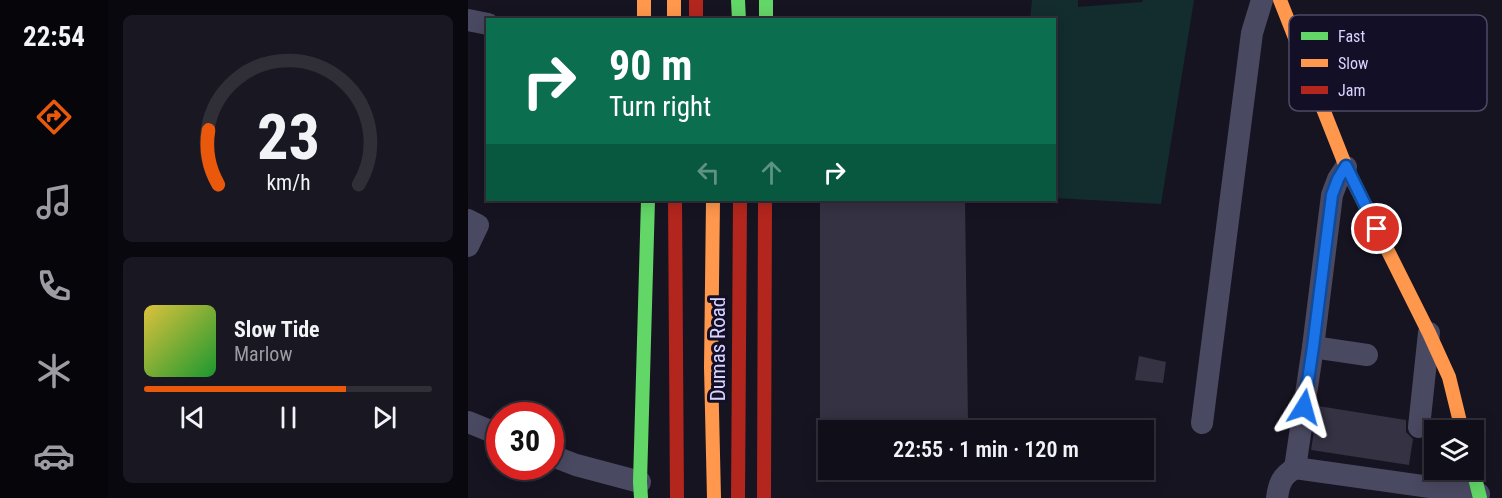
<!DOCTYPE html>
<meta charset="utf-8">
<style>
:root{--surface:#100f19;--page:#191822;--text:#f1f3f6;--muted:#9c9ca2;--line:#302f38;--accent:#ea580c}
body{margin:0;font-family:"Roboto Condensed",sans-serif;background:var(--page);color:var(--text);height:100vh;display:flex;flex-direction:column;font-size:22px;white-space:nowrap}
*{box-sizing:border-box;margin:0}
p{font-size:20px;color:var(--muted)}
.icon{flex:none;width:33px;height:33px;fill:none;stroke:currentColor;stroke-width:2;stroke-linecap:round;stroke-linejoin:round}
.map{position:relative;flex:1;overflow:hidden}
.panel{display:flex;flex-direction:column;gap:15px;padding:15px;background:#09080e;width:360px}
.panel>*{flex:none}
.guide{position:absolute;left:18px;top:18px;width:570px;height:183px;border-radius:0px;box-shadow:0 3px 15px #0003,0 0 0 2px var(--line);background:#0b6e4f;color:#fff;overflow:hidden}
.fabs{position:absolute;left:956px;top:420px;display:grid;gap:12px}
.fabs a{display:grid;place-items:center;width:60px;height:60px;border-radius:0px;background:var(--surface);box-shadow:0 3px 15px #0003,0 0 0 2px var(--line);font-size:30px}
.speed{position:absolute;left:18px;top:402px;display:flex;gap:12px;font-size:30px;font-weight:700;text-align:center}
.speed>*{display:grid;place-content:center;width:78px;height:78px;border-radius:50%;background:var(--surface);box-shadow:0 3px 15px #0003,0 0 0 2px var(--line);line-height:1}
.speed .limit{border:9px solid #d22;background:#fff;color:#111}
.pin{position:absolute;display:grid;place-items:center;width:51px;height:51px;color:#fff;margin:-26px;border:3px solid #fff;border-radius:50%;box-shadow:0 2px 6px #0007}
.me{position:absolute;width:66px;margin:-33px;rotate:8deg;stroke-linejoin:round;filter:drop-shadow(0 0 4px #0008)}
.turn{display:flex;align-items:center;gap:21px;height:126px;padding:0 24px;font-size:27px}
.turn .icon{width:78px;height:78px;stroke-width:2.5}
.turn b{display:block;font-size:42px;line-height:51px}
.lanes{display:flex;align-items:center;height:57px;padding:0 24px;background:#0003;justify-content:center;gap:30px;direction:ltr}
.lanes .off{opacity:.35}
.panel .widget{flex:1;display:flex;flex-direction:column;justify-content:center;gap:9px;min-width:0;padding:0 21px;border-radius:9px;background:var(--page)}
.panel .dial{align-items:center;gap:0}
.dial svg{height:156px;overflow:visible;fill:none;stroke:var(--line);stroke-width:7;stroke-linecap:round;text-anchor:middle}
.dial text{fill:var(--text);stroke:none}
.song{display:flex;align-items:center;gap:18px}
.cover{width:72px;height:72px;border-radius:9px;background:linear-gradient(135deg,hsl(50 70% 55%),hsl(130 70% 35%))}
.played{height:6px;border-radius:3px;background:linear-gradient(90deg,var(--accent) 70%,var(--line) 70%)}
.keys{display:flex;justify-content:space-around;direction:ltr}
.trip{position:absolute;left:350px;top:420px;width:336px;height:60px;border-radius:0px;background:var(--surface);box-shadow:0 3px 15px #0003,0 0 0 2px var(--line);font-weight:600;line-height:60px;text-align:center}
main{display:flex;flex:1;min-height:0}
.tabs{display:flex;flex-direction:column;width:108px;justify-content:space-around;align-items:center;background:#06060a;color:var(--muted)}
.tabs .icon{width:42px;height:42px}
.tabs .selected{color:var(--accent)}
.tabs b{font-size:27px;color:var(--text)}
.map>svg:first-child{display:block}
.green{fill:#132c2d}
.building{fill:#343243}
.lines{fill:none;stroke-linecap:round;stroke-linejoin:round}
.street{stroke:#4a4962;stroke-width:22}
.fast{stroke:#63d668;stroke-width:14}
.slow{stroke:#ff974d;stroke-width:14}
.jam{stroke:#b3261e;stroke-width:14}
.route-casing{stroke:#114b97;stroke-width:15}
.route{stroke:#1a73e8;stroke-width:10}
.labels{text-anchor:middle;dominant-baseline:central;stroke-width:6;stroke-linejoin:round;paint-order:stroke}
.street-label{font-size:21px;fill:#d9d4ff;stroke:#130f26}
.key{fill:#130f26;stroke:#4e4a67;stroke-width:1.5}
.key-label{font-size:16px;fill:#d9d4ff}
</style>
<main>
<nav class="tabs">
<b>22:54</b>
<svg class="icon selected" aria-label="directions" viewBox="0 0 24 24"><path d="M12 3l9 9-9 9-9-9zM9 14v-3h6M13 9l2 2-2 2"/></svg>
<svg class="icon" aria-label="music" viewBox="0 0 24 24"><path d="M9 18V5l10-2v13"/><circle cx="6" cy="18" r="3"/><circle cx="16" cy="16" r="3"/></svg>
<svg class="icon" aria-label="phone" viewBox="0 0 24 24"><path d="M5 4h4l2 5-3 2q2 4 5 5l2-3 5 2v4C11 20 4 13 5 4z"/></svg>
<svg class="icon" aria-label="climate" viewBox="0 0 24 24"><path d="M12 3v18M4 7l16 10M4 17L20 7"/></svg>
<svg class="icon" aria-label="car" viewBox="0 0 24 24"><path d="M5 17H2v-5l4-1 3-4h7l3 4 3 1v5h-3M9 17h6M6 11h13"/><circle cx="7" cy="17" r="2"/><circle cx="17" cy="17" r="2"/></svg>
</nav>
<section class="panel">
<div class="widget dial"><svg viewBox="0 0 100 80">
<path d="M14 69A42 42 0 1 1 86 69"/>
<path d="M14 69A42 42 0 0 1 9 41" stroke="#ea580c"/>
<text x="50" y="56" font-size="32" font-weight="700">23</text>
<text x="50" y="72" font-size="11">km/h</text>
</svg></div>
<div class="widget">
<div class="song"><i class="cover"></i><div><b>Slow Tide</b><p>Marlow</p></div></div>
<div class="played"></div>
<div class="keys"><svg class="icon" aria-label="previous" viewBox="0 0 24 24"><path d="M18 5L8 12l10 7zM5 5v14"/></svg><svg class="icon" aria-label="pause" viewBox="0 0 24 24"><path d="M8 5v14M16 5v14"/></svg><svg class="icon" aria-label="next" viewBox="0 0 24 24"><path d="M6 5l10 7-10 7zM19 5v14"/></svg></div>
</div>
</section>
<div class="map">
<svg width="1034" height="498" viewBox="0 0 1034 498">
<rect width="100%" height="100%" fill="#161421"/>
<polygon class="green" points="564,0 610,0 610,7 674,2 675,0 726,0 693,204 587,198 586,20 562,19"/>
<g class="building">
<polygon points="352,200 497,200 500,422 352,418"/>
<polygon points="671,356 698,362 695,383 667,380"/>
<polygon points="850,406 938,420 938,432 945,439 941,465 843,450"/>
</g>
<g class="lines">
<g class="street">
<polyline points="0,20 20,24"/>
<polyline points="0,220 10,225 0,246"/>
<polyline points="845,347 899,355"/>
<polyline points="0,422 32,435"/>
<polyline points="734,423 784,33 794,0"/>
<polyline points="951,427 961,333"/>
<polyline points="82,455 108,465 172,482"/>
<polyline points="827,468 845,347 864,195 870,179 878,167"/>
<path d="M809 498C811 483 814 476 827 468L1011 494"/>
</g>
<g class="fast">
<polyline points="270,0 271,20"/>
<polyline points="298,0 298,20"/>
<polyline points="1005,470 1012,498"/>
<polyline points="173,498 172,482 180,200"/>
</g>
<g class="slow">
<polyline points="176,0 176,20"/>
<polyline points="206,0 206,20"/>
<polyline points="812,0 878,167 961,333 981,377 994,430"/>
<polyline points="245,200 243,367 246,498"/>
</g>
<g class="jam">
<polyline points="228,0 228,20"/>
<polyline points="207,200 209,498"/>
<polyline points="270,498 272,200"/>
<polyline points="296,498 297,200"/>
</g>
</g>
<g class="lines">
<defs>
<polyline id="route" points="836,407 845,347 864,195 870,179 878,166 909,229"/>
</defs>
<use href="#route" class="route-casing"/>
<use href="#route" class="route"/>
</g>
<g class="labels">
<g class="street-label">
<text transform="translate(250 349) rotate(-90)">Dumas Road</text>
</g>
</g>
<rect x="821" y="15" width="198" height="96" rx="9" class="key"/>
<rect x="833" y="32" width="27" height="8" fill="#63d668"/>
<rect x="833" y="59" width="27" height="8" fill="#ff974d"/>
<rect x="833" y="86" width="27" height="8" fill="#b3261e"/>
<g class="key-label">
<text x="870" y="42">Fast</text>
<text x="870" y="69">Slow</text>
<text x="870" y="96">Jam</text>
</g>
</svg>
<div class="fabs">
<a><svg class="icon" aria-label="layers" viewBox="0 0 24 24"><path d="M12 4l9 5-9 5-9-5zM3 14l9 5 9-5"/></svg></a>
</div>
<div class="speed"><div class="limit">30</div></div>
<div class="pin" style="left:909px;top:229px;background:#d93025"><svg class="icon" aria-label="arrive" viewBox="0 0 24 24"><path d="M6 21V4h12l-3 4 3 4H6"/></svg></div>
<svg class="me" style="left:836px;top:407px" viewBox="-20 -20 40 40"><path d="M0-17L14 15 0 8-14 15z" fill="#1a73e8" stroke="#fff" stroke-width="4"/></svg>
<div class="trip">22:55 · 1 min · 120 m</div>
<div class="guide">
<div class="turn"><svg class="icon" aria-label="right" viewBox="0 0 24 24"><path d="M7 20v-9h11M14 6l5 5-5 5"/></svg><div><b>90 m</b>Turn right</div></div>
<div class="lanes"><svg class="icon off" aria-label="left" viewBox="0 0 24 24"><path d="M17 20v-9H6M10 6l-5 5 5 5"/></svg><svg class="icon off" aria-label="ahead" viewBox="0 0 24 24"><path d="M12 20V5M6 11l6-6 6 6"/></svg><svg class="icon" aria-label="right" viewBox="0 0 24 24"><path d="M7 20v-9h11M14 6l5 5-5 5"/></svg></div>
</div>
</div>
</main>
